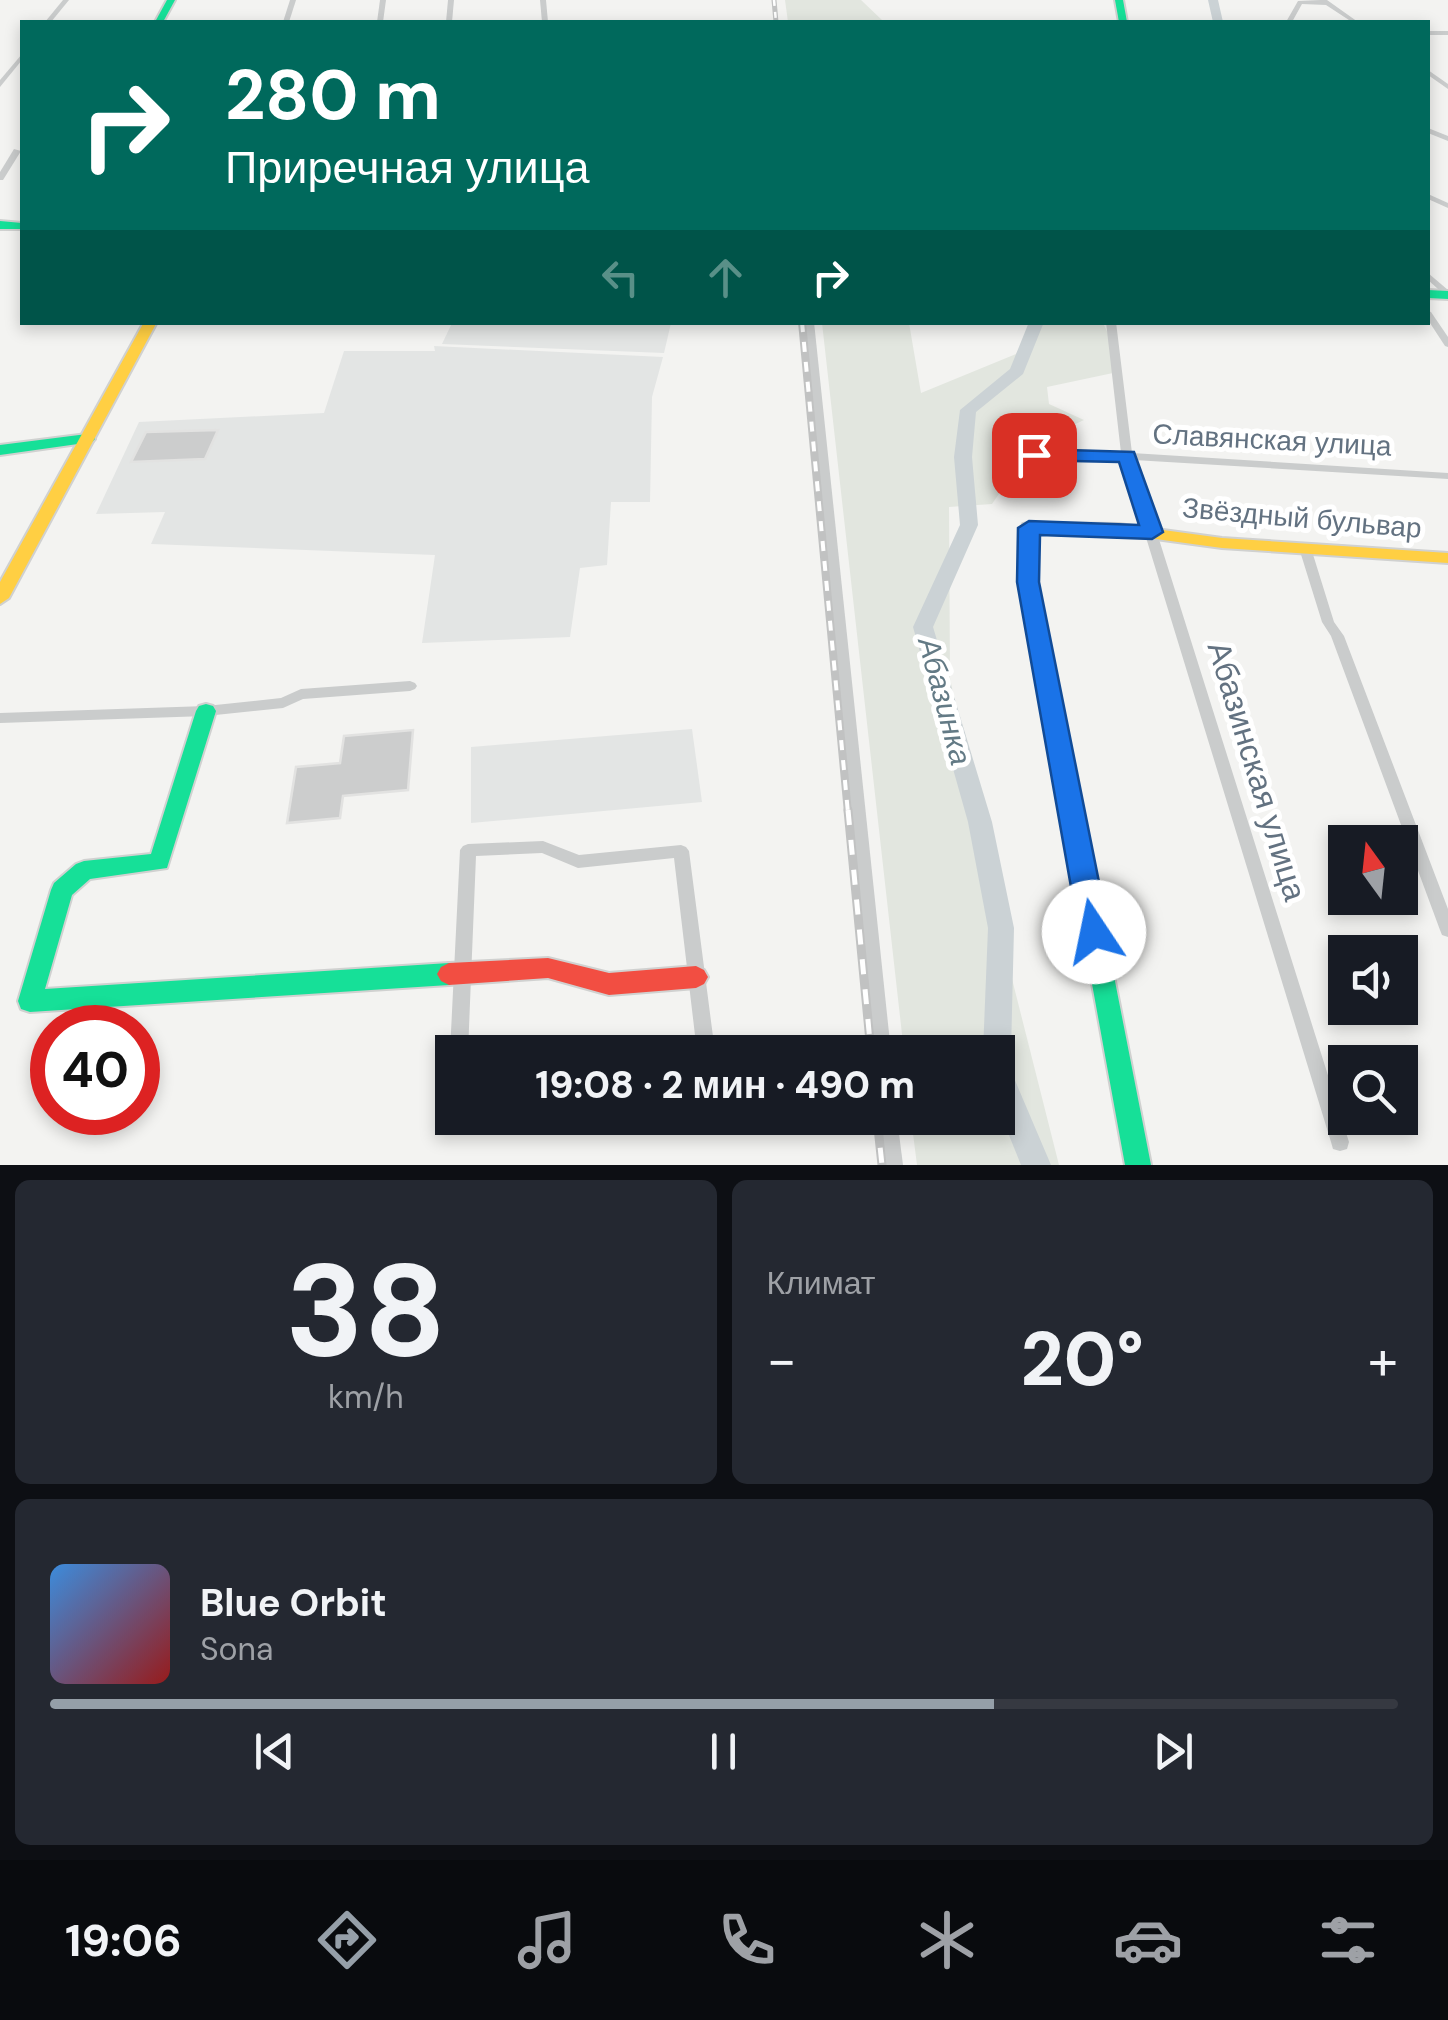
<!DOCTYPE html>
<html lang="ru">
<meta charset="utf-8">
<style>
:root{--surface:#171b24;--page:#242831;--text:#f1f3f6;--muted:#9ea1a6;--line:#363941;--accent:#959fa8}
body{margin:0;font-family:"DM Sans",sans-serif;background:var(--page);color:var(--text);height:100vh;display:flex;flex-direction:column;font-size:38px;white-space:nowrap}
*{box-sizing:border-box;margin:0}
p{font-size:32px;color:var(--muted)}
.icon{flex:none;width:55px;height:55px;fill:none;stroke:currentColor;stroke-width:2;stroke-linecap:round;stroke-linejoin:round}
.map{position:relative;height:1165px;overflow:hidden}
.sheet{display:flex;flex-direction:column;gap:15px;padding:15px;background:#0d0f14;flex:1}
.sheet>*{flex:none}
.hud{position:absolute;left:20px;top:20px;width:1410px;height:305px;border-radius:0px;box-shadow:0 5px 15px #0003;background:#00695c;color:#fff;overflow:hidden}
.needle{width:65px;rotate:345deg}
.fabs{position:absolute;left:1328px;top:825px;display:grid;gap:20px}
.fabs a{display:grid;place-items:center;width:90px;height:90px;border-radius:0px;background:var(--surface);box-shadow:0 5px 15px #0003;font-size:50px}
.speed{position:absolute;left:30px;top:1005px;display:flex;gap:20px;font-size:50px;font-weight:700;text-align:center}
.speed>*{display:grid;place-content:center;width:130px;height:130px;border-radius:50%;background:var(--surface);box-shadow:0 5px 15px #0003;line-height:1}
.speed .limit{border:15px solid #d22;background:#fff;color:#111}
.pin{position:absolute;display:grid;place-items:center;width:85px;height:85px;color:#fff;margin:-42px;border-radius:20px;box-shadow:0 5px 15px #0006}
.me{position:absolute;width:110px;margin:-55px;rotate:349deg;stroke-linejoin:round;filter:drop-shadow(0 0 8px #0008)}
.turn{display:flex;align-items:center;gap:35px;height:210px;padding:0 40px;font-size:45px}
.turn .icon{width:130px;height:130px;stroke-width:2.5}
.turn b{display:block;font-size:70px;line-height:85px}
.lanes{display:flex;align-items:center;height:95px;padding:0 40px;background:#0003;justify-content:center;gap:50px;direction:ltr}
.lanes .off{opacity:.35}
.big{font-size:75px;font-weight:800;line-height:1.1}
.sheet .widget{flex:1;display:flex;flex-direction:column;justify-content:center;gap:15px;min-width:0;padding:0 35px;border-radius:15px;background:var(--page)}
.sheet .dial{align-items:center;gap:0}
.dial b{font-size:130px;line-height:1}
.song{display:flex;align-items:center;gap:30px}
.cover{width:120px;height:120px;border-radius:15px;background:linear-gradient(135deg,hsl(210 70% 55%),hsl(0 70% 35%))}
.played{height:10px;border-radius:5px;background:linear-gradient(90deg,var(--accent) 70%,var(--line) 70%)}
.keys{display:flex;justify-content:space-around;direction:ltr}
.heat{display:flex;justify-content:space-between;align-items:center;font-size:55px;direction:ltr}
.sheet .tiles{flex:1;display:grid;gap:15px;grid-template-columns:1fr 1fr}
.widget:last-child{grid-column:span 2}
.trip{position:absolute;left:435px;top:1035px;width:580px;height:100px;border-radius:0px;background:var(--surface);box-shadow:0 5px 15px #0003;font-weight:800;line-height:100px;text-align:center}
.menu{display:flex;height:160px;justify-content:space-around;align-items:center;background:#090b0e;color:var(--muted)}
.menu .icon{width:70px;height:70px}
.menu .selected{color:var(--accent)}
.menu b{font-size:45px;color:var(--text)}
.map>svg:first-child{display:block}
.built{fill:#e3e5e4}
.green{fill:#e2e6df}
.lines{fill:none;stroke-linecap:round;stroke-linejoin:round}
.river{fill:#cbd2d5;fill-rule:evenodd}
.building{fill:#cccdcd;stroke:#e2e2e1;stroke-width:2.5}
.fast-casing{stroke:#d0d1d0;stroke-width:4}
.slow-casing{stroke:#d0d1d0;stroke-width:4}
.jam-casing{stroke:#d0d1d0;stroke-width:4}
.street{fill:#cacccc;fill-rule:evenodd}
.fast{fill:#16e098;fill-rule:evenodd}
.slow{fill:#ffcf43;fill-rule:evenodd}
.jam{fill:#f24e42;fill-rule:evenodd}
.rail-far2-casing{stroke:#c1c2c2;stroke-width:5}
.rail-far1-casing{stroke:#c1c2c2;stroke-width:8}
.rail-casing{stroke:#c1c2c2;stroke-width:9}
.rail-far2{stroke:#fff;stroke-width:2.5;stroke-dasharray:6;stroke-linecap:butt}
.rail-far1{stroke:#fff;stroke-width:4;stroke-dasharray:10;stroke-linecap:butt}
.rail{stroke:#fff;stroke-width:5;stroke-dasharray:15;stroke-linecap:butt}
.route{fill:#1a73e8;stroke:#114b97;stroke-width:2.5}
.labels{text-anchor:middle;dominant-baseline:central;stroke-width:10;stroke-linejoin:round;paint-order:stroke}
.street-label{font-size:28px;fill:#637281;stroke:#fff}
.water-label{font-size:30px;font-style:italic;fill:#637a85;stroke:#fff}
.near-street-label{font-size:32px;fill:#637281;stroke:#fff}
</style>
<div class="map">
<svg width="1448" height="1165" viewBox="0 0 1448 1165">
<rect width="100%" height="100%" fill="#f3f3f1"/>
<g class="built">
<polygon points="452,323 452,322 671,323 664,353 442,344"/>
<polygon points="434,346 663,357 652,397 650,502 611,502 607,565 580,568 570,637 422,643 435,555 151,544 165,512 96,514 139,422 324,413 344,351 435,351"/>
<polygon points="692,729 702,802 471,823 471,747"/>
</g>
<g class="green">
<polygon points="785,0 861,0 884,22 788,22"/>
<polygon points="822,323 909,323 921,393 1016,354 1033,323 1103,323 1115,348 1113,373 1047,387 1049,404 1084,420 1008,456 997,472 1003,488 992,504 949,507 950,678 1010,971 1059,1165 917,1165 911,1118 998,1118 998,1052 904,1052"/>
</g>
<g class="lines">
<g class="river">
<polygon points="1208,0 1218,0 1223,22 1213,22"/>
<polygon points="1029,322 1044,322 1023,374 976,412 972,457 978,525 933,627 992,822 1014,928 1011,1052 1004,1063 1008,1064 1051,1165 1021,1165 998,1108 998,1052 983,1052 988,928 968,822 913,627 960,525 954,457 960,410 1010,369"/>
</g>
</g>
<g class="building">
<polygon points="218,430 205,459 131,462 146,432"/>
<polygon points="413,730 408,790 343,796 340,818 287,823 296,767 340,763 344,736"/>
</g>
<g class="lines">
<defs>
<g id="fast">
<polygon points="167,0 175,0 163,22 155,22"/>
<polygon points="1115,0 1123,0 1127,22 1119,22"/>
<polygon points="0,221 22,223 22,229 0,229"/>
<polygon points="1428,290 1448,291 1448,299 1428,298"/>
<polygon points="87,434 92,436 95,439 92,442 0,455 0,445"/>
<polygon points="1029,529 1037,534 1037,583 1151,1165 1125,1165 1019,583 1021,534"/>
<polygon points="206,704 213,706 216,711 167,868 90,879 72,895 45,989 449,963 457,967 461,974 457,981 449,985 30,1012 21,1009 18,1001 51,890 54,883 76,864 84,861 151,854 196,711 199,706"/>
</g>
<g id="slow">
<polygon points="144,322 157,322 9,598 0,604 0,582"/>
<polygon points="1029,523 1119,524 1222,538 1448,553 1448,563 1222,548 1119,534 1037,533 1029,539 1021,534 1023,524"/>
</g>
<polygon id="jam" points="548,958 609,973 696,966 704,970 708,977 704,984 696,988 609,995 548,978 449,985 441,981 437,974 441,967 449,963"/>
</defs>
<use href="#fast" class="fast-casing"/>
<use href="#slow" class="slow-casing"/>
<use href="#jam" class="jam-casing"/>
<g class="street">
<polygon points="63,0 69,0 51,22 45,22"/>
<polygon points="290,0 296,0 289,22 283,22"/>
<polygon points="380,0 386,0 383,22 377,22"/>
<polygon points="448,0 454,0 452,22 446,22"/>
<polygon points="540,0 546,0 548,22 542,22"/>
<polygon points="1320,0 1327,0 1358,22 1352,22 1326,5 1302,4 1292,22 1286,22 1298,1"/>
<rect x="1428" y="31" width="20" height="4"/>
<polygon points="22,54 22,60 0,87 0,80"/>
<polygon points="1428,70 1448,84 1448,89 1428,75"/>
<polygon points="1428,128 1448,136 1448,141 1428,133"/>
<polygon points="14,149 21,151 3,180 0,180 0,172"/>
<polygon points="1428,194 1448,203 1448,208 1428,199"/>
<polygon points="1428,273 1448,290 1448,298 1428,280"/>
<polygon points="1428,311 1431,312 1448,337 1448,347 1445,346 1428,320"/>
<polygon points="804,322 814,322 891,1052 873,1052"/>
<polygon points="1106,322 1116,322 1132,453 1448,473 1448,479 1134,460 1349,1142 1347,1149 1340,1151 1333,1149 1331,1142 1122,459 1033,458 1027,455 1033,452 1121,453"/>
<polygon points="1305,544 1311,548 1334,622 1344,636 1448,909 1448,937 1442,935 1440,930 1331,636 1322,622 1299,548"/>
<polygon points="410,681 415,683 417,686 415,689 410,691 303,699 283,708 206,716 0,723 0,713 206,706 281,698 301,689"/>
<polygon points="543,841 579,855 681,845 686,847 689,851 715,1052 697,1052 674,858 578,868 542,853 476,856 468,1052 452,1052 452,1057 450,1052 460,850 463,846 468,844"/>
<polygon points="879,1118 897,1118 903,1165 883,1165"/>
</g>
<use href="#fast" class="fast"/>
<use href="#slow" class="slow"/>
<use href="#jam" class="jam"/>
<defs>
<polyline id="rail-far2" points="774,0 776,22"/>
<polyline id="rail-far1" points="802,322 848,813"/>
<g id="rail">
<polyline points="848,810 871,1052"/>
<polyline points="877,1118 882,1165"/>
</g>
</defs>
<use href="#rail-far2" class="rail-far2-casing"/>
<use href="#rail-far1" class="rail-far1-casing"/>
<use href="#rail" class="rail-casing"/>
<use href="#rail-far2" class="rail-far2"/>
<use href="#rail-far1" class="rail-far1"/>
<use href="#rail" class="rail"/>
</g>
<polygon class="route" points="1034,449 1134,452 1163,532 1152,539 1040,535 1039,582 1109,932 1105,941 1094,945 1084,941 1079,932 1017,582 1018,528 1029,521 1139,525 1119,462 1026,460 1026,451"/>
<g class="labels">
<g class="street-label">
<text transform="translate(1272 440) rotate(3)">Славянская улица</text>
<text transform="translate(1302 518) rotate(5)">Звёздный бульвар</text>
</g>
<g class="water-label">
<text transform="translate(945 701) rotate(75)">Абазинка</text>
</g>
<g class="near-street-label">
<text transform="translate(1257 771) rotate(73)">Абазинская улица</text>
</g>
</g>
</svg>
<div class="fabs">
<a><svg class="needle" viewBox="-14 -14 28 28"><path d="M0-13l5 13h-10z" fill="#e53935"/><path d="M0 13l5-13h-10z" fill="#9ea1a6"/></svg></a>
<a><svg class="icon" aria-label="sound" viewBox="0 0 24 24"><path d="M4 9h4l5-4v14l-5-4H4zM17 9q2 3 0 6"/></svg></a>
<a><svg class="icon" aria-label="search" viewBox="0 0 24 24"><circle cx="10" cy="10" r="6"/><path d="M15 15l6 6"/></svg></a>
</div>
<div class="speed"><div class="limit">40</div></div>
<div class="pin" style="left:1034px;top:455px;background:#d93025"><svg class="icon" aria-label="arrive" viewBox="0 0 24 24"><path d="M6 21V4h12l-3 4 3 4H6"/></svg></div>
<svg class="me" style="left:1094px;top:932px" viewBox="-20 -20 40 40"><circle r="19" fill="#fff"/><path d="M0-13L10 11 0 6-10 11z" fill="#1a73e8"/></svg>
<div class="trip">19:08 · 2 мин · 490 m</div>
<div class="hud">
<div class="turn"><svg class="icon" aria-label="right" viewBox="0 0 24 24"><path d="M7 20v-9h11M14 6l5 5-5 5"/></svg><div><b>280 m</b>Приречная улица</div></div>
<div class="lanes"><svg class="icon off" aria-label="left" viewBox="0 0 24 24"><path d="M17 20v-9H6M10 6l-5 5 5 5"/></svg><svg class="icon off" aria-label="ahead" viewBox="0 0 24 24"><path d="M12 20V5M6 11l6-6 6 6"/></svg><svg class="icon" aria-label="right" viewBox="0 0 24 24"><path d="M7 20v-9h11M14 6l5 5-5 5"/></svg></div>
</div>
</div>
<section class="sheet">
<div class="tiles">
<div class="widget dial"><b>38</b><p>km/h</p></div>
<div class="widget"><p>Климат</p>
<div class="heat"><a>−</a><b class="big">20°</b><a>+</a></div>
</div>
<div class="widget">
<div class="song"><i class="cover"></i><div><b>Blue Orbit</b><p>Sona</p></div></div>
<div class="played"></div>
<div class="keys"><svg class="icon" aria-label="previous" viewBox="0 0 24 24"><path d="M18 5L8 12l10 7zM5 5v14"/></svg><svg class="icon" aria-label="pause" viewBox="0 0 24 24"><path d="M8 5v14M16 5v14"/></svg><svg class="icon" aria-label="next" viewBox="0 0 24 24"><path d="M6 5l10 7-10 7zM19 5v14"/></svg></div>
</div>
</div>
</section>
<nav class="menu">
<b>19:06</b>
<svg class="icon selected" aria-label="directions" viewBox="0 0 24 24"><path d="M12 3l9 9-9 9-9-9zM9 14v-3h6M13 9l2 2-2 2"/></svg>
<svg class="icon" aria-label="music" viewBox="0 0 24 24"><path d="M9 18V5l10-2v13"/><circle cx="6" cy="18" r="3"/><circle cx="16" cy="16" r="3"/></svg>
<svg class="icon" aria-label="phone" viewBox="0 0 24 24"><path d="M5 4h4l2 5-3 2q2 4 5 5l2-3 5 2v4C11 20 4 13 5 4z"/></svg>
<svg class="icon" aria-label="climate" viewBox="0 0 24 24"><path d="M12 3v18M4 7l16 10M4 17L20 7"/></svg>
<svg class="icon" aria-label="car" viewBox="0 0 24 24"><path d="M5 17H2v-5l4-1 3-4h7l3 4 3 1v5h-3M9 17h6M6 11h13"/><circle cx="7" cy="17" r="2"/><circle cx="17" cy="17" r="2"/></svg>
<svg class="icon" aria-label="filters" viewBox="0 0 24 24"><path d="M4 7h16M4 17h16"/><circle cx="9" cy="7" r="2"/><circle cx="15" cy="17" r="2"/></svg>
</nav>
